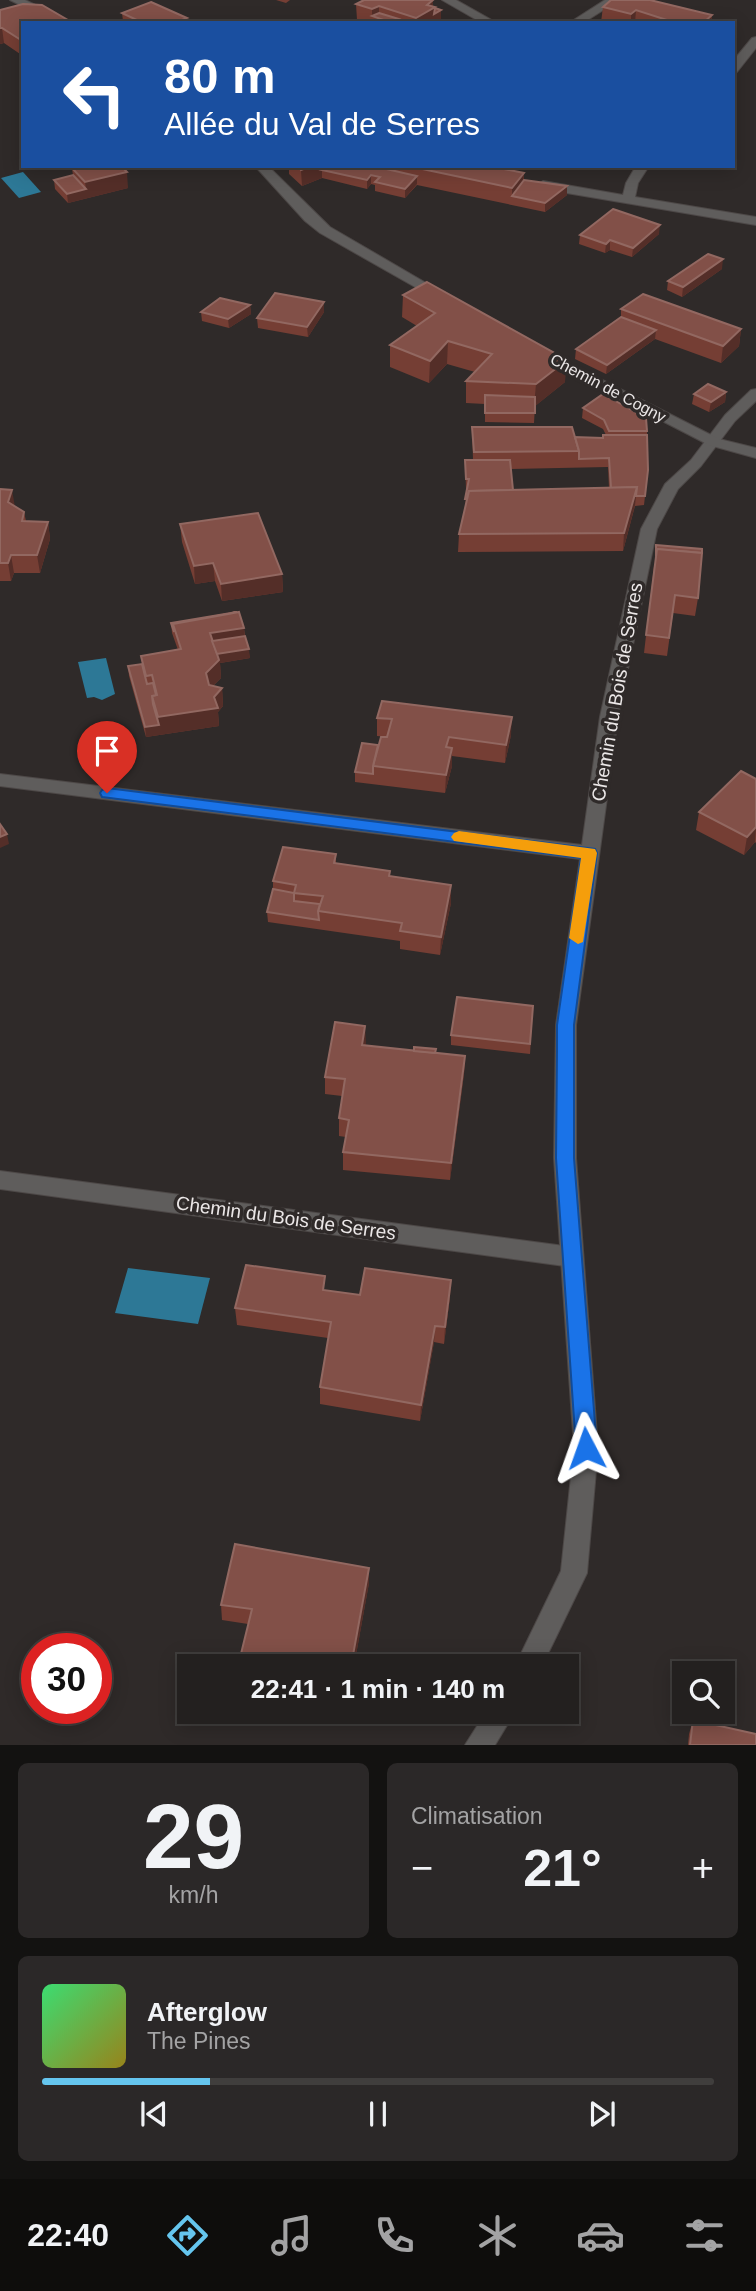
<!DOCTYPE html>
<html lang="fr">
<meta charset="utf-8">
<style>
:root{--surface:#23201f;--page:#2b2828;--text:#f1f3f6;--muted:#a3a3a4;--line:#403e3d;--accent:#65c5ee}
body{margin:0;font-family:Arial,sans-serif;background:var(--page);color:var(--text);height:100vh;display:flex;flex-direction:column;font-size:26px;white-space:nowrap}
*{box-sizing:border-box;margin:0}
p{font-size:23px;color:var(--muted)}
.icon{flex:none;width:38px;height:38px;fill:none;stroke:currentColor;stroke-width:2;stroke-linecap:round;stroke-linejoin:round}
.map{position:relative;height:1745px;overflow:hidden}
.details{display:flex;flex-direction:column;gap:18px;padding:18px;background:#131211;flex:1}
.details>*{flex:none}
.hud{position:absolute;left:21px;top:21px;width:714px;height:147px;border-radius:0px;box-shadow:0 4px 18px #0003,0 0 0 2px var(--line);background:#1a4fa0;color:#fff;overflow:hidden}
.fabs{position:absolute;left:672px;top:1661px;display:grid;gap:14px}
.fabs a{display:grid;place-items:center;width:63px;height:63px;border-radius:0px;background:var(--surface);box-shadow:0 4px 18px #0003,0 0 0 2px var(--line);font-size:35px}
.speed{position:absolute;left:21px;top:1633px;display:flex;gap:14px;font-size:35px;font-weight:700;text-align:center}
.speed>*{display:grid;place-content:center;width:91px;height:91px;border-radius:50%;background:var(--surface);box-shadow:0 4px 18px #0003,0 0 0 2px var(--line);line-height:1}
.speed .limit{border:10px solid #d22;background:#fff;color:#111}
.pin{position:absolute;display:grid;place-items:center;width:60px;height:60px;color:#fff;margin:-72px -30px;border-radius:50% 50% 50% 0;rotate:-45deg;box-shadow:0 0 7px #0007}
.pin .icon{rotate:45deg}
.me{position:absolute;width:77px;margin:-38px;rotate:356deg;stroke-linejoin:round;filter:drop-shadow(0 0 5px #0008)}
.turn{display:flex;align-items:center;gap:24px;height:147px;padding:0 28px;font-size:32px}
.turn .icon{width:91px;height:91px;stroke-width:2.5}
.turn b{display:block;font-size:49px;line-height:60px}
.big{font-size:52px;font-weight:700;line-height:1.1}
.details .widget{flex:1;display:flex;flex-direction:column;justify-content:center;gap:10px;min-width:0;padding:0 24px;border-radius:10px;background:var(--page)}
.details .dial{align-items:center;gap:0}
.dial b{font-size:91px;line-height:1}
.song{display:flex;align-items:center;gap:21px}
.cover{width:84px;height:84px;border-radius:10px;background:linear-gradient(135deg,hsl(140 70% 55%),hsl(50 70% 35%))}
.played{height:7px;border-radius:4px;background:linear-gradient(90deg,var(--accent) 25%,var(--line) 25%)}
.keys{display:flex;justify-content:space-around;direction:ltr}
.heat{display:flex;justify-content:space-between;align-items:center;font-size:38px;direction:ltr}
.details .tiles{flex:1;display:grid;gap:18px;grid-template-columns:1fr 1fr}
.widget:last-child{grid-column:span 2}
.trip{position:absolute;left:177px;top:1654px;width:402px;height:70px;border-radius:0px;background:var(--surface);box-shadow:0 4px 18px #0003,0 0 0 2px var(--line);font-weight:700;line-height:70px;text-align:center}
.tabs{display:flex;height:112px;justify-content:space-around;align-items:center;background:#0e0d0c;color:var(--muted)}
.tabs .icon{width:49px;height:49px}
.tabs .on{color:var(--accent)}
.tabs b{font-size:32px;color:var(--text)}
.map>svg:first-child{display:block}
.water{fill:#2d7896}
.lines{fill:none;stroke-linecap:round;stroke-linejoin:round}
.service-casing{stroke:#4d4847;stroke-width:2}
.minor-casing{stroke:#4d4847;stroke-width:2}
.tertiary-casing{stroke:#4d4847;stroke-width:2}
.service{fill:#5f5d5c;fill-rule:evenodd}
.minor{fill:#5f5d5c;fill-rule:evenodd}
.tertiary{fill:#5f5d5c;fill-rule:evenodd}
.wall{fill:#753e34;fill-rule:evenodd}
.shaded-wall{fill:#542e28}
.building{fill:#825048;stroke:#926861;stroke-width:2}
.route{fill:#1a73e8;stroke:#114b97;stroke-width:2}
.slow{fill:#f59e0b}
.labels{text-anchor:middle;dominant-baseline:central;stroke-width:7;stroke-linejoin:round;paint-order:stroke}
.far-street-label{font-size:16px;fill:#ebe7e7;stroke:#2f2a29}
.street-label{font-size:19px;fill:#ebe7e7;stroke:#2f2a29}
</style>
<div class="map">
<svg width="756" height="1745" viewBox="0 0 756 1745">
<rect width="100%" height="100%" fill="#2f2a29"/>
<g class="water">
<polygon points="23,172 41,192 19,198 1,178"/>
<polygon points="106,658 115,694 102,700 94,697 87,698 78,662"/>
<polygon points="128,1268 210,1278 198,1324 115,1313"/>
</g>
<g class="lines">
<defs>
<g id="service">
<polygon points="442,0 456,0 497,23 482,23"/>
<polygon points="0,1171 572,1247 580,1250 583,1257 580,1264 572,1267 0,1189"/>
</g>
<g id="minor">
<polygon points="605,0 619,0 583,23 569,23"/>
<polygon points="756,37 756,48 737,72 733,72 733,61 752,38"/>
<polygon points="636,166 649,166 638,183 635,197 756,217 756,225 543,189 537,185 543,181 623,195 626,183"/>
<polygon points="756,389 756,401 735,421 701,466 678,489 657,529 618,717 576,1025 576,1158 598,1448 587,1573 542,1666 515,1666 561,1571 574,1448 554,1158 556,1025 580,859 0,786 0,774 582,845 600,717 641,529 665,484 691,460 725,415 751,390"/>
<polygon points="486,1712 515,1712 495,1745 465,1745"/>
</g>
<g id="tertiary">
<polygon points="10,0 25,0 73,23 57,23"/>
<polygon points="255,166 268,166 330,227 450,297 448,300 438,300 320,233 305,221"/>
<polygon points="545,351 719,439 756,448 756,458 709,445 540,358 538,355 540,352"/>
</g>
</defs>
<use href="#service" class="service-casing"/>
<use href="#minor" class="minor-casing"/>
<use href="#tertiary" class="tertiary-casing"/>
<use href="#service" class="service"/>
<use href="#minor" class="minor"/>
<use href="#tertiary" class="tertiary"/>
</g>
<g class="wall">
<polygon points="276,0 290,0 286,3"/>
<polygon points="433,0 433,7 441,19 434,23 367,23 357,20 356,4"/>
<polygon points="603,7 712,15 711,23 604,23 601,22"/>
<polygon points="0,10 23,23 23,56 4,43 0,44"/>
<polygon points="122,13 187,23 126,23 123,21"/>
<polygon points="69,166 121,166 128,188 68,203 55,189 54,180 73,175 72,169"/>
<polygon points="289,166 489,166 524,173 524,181 567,186 567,195 545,212 417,185 405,198 375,191 375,185 371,184 367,189 322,178 302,186 289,174"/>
<polygon points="659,234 632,257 610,250 605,253 579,244 580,235"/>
<polygon points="722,269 682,297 667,290 668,281"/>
<polygon points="403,295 565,382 535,406 534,423 485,422 485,404 466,403 466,381 475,372 447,364 429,383 390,367 390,345 417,326 402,317"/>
<polygon points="324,302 324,312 308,337 258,328 257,318"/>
<polygon points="250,305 251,314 229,328 202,321 201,312"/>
<polygon points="621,309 741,329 739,346 721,363 655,339 606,374 575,359 576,349 621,317"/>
<polygon points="726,392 725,402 709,412 692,404 694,394"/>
<path d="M583 408 647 431 648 470 644 505 635 506 623 551 458 552 459 534 465 508 467 489H466L465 460H473L472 427 575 437 603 438 606 435 603 429 582 418ZM608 467 609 488 513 490 511 469Z"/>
<polygon points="0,489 15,506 24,512 26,521 48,522 50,539 40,573 14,573 11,581 0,581"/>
<polygon points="180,524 282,574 283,592 222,601 215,581 195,584 182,542"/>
<polygon points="654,566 698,598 695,616 673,613 667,656 644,653"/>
<polygon points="171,623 244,628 245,636 250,658 220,663 221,678 213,686 222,688 223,706 218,712 219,726 146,737 129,676 128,666 142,664 141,656 178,650 172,633"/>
<polygon points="377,718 511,735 505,763 452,756 452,766 445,793 355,782 355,772 378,745 387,737 377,736"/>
<polygon points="756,779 756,843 755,842 744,855 696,830 699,812"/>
<polygon points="336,854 336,864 390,877 451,903 440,955 400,949 400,941 268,922 267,912 273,889 273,881"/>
<polygon points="533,1006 530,1054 451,1045 451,1035"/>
<polygon points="365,1045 465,1056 464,1074 450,1180 343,1170 343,1152 346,1137 339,1136 339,1118 342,1096 325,1094 325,1077"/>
<polygon points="325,1290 360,1295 450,1297 444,1344 434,1342 420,1421 320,1404 320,1387 328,1338 237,1325 235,1308"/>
<polygon points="369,1583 354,1666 238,1666 248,1624 222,1620 221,1605"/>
<polygon points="693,1720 756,1745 688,1745 689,1734"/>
</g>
<g class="shaded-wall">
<polygon points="433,0 433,8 435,7 434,23 416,23 416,18 427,5"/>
<polygon points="379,6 379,18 372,16 372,23 372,9"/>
<polygon points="441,10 441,19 434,23 434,14"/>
<polygon points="636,10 635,23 631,23 631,14"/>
<polygon points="712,15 711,23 703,23"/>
<polygon points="187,18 187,23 174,23"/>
<polygon points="0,28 2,28 4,43 0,44"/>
<polygon points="21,40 23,40 23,56"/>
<polygon points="311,166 341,166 322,170 322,178 302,186 301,170"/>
<polygon points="127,172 128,188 68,203 67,194 86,189 85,182"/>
<polygon points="524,173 523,190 512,196 512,188"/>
<polygon points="371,175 371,184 367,189 367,180"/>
<polygon points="417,176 417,184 405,198 405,189"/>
<polygon points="567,186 567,195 545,212 545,203"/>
<polygon points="660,225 659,234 632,257 633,248"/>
<polygon points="610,240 610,250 605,253 606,244"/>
<polygon points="723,259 722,269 682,297 683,287"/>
<polygon points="324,302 324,312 308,337 307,327"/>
<polygon points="250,305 251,314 229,328 228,319"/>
<polygon points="741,329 739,346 721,363 723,346"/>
<polygon points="656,330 655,339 606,374 607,365"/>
<polygon points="448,341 447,364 429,383 430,361"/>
<polygon points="567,360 565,382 534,407 536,384"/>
<polygon points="726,392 725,402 709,412 711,402"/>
<polygon points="637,487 635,505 623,551 624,533"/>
<polygon points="12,490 15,507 8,502"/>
<polygon points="48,522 50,539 40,573 37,555"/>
<polygon points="11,555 14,573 11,581 8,563"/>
<polygon points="213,563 215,581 195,584 194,566"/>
<polygon points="282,574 283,592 222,601 221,584"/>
<polygon points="244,628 245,646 214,651 176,632"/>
<polygon points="249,649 250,658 220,663 221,678 207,691 206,673 215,654"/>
<polygon points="222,688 223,706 218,712 219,726 146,737 145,727 159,725 158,717 214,697"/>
<polygon points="512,717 511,735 505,763 506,745"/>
<polygon points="452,748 452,766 445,793 446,775"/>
<polygon points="756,827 755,842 744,855 747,837"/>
<polygon points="7,834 9,844 0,848 0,837"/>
<polygon points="451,885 451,903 440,955 441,937"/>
<polygon points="365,1026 366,1043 362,1063 362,1045"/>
<polygon points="465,1056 464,1074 450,1180 451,1163"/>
<polygon points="451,1280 450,1297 444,1344 445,1327"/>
<polygon points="435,1326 434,1342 420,1421 421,1405"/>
<polygon points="369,1568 369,1583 354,1666 351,1666"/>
</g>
<g class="building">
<polygon points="364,0 433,0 427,5 435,7 416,18 379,6 372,9 356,4"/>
<polygon points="611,0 650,0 712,15 703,23 668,23 670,21 636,10 631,14 603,7"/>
<polygon points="151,2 187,18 174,23 143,23 122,13"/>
<polygon points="23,4 42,5 73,23 23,23 23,40 21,40 2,28 0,28 0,10"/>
<polygon points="435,8 441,10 434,14"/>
<polygon points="379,13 399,19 392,23 372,16"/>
<polygon points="76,166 121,166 127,172 85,182 72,168"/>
<polygon points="298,166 311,166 301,170"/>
<polygon points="333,166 383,166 382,168 417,176 405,189 375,182 380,177 371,175 367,180 322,170"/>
<polygon points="408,166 489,166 524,173 512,188"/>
<polygon points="73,175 86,189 67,194 54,180"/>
<polygon points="524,180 567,186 545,203 512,196"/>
<polygon points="613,209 660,225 633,248 610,240 606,244 580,235"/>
<polygon points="708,254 723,259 683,287 668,281"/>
<polygon points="427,282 567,360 536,384 466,381 492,354 448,341 430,361 390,345 435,313 403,295"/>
<polygon points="275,293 324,302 307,327 257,318"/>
<polygon points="643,294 741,329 723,346 621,309"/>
<polygon points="220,298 250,305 228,319 201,312"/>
<polygon points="621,317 656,330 607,365 576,349"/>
<polygon points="708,384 726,392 711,402 694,394"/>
<polygon points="603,394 646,418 647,431 609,431 604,420 583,408"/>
<polygon points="485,395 535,397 535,413 485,413"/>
<polygon points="472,427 572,427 579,451 474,452"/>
<polygon points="603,435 647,435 648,470 645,496 636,496 637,487 611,488 609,458 579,459 579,451 575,437 603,438"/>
<polygon points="465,460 510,460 513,490 469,491 467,499 465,499 469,479 466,479"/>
<polygon points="637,487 624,533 459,534 469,491"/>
<polygon points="0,489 12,490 8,502 24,512 22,521 48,522 37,555 11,555 8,563 0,563"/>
<polygon points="258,513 282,574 221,584 213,563 194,566 180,524"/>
<polygon points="656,545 702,549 702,553 657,549 656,556"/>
<polygon points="657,549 702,553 698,598 675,595 669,638 646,635"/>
<polygon points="237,612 173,624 174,632 171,623"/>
<polygon points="239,612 244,628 210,633 219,660 206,673 209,685 222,688 214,697 218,708 158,717 152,696 157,695 152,675 146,676 141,656 181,649 173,624"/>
<polygon points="245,636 249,649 217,654 212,641"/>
<polygon points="142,664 147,684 153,683 156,695 152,696 153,704 159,725 145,727 128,666"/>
<polygon points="382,701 512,717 506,745 449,737 446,747 452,748 446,775 373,766 381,737 387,737 392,719 377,718"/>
<polygon points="362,743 378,745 373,766 373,774 355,772"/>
<polygon points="741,771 756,779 756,827 747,837 699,812"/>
<polygon points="0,824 7,834 0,837"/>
<polygon points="283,847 336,854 334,863 390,871 389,876 451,885 441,937 400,931 402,923 318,911 323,896 294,893 296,885 273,881"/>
<polygon points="273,889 294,893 294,901 320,904 318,911 319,920 267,912"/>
<polygon points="457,997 533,1006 530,1044 451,1035"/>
<polygon points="335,1022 365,1026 362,1045 465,1056 451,1163 343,1152 349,1120 339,1118 345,1079 325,1077"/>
<polygon points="414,1047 436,1049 435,1053 414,1051"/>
<polygon points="246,1265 325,1276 323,1290 360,1295 365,1268 451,1280 445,1327 435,1326 421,1405 320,1387 331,1322 235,1308"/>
<polygon points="235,1544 369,1568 351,1666 238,1666 252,1609 221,1605"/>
<polygon points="693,1720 756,1734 756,1745 690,1745"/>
</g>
<polygon class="route" points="107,788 595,849 597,853 574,1025 574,1158 597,1448 594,1455 586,1457 579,1455 576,1448 556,1158 557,1051 557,1025 581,858 102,797 100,793 102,790"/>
<polygon class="slow" points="459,831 595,849 597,853 583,942 578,944 569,938 581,858 454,841 451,837 454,833"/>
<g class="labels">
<g class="far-street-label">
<text transform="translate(608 388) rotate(28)">Chemin de Cogny</text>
</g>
<g class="street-label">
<text transform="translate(617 692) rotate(-80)">Chemin du Bois de Serres</text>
<text transform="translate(286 1218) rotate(8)">Chemin du Bois de Serres</text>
</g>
</g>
</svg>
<div class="fabs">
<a><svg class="icon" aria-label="search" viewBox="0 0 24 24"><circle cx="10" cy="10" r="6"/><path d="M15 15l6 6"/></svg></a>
</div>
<div class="speed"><div class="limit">30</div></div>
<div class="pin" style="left:107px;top:793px;background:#d93025"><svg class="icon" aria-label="arrive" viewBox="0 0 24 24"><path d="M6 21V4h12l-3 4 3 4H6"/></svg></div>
<svg class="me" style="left:586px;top:1448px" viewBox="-20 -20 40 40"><path d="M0-17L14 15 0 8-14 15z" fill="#1a73e8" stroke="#fff" stroke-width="4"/></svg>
<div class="trip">22:41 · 1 min · 140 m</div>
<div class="hud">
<div class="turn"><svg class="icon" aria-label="left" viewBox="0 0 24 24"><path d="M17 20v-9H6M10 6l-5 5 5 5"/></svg><div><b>80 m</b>Allée du Val de Serres</div></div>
</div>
</div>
<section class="details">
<div class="tiles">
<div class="widget dial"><b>29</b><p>km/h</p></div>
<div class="widget"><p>Climatisation</p>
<div class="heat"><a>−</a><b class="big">21°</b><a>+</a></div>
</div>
<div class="widget">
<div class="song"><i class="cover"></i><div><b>Afterglow</b><p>The Pines</p></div></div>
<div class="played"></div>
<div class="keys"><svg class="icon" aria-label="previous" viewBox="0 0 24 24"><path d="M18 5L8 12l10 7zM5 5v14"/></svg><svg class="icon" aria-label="pause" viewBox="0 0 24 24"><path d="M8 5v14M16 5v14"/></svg><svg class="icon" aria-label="next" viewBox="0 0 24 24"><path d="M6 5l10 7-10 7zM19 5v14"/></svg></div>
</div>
</div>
</section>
<nav class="tabs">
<b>22:40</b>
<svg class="icon on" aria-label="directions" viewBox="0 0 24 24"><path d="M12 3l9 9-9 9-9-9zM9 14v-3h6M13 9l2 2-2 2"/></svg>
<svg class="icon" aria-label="music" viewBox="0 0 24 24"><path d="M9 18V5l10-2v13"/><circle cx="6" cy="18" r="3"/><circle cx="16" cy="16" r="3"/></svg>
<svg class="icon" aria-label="phone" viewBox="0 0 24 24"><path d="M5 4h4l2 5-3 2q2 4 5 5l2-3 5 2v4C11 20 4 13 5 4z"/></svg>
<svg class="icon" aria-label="climate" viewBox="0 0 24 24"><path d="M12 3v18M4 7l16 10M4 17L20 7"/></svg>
<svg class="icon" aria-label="car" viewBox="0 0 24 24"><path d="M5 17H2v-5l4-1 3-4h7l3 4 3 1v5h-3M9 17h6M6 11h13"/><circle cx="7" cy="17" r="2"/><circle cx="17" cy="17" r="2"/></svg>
<svg class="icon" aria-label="filters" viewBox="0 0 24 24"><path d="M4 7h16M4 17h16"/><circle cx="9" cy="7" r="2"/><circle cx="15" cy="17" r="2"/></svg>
</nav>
